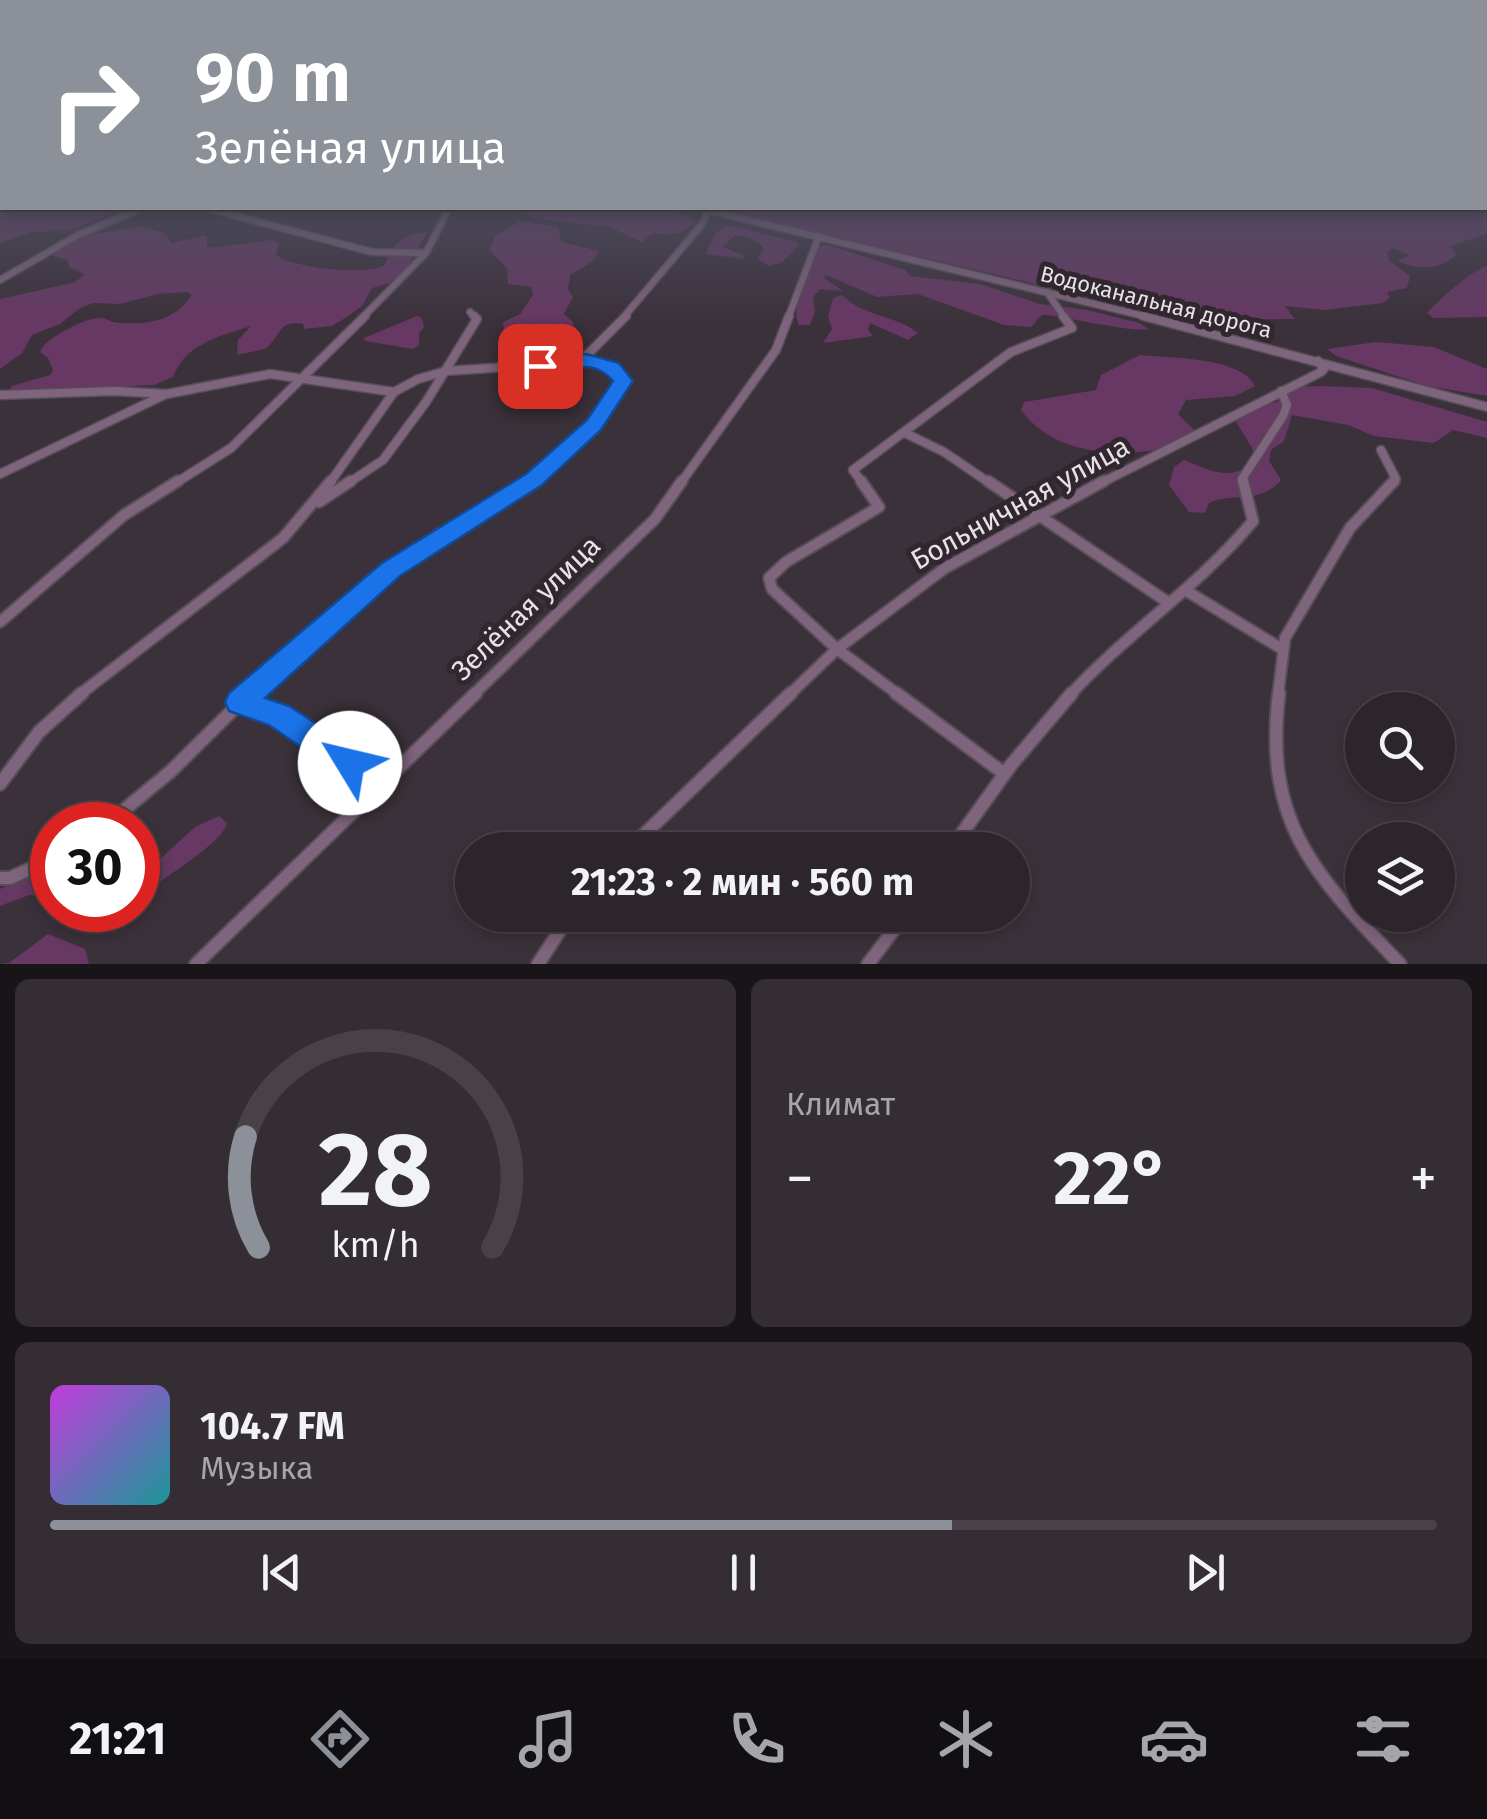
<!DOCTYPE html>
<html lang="ru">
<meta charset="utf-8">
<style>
:root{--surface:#2c252c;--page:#342d34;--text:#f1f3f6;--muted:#a6a5a9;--line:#484248;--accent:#8c9099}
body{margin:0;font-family:"Fira Sans",sans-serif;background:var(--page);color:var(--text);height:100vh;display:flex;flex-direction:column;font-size:38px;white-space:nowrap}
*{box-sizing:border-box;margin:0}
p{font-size:32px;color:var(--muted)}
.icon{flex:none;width:55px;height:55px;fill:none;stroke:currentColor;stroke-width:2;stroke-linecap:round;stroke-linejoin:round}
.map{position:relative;height:964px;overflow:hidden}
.panel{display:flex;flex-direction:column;gap:15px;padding:15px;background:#181418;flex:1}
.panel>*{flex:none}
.guide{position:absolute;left:0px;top:0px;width:1488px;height:210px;box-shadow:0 5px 15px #0003,0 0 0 2px var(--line);background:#8c9099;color:#fff;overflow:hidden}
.controls{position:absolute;left:1345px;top:692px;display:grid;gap:20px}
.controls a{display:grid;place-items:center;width:110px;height:110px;border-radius:50%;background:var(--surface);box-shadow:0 5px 15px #0003,0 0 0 2px var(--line);font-size:50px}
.speed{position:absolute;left:30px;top:802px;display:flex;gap:20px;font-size:50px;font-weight:700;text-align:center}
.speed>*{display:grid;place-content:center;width:130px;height:130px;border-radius:50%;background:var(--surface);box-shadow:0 5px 15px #0003,0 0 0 2px var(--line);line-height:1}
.speed .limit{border:15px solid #d22;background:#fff;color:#111}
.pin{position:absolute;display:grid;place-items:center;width:85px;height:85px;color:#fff;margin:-42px;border-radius:20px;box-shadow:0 5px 15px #0006}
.me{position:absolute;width:110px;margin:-55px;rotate:306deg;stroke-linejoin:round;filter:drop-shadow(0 0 8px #0008)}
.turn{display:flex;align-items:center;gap:35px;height:210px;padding:0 30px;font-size:45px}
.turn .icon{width:130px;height:130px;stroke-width:2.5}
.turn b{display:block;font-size:70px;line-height:85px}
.big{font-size:75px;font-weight:700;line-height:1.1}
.panel .widget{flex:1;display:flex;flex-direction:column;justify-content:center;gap:15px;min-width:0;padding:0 35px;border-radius:15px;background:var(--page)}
.panel .dial{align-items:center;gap:0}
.dial svg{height:260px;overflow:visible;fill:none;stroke:var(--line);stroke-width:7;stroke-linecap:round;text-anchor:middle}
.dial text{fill:var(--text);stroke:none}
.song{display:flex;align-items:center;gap:30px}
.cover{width:120px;height:120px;border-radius:15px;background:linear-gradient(135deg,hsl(290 70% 55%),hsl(180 70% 35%))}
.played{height:10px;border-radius:5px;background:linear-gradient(90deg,var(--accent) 65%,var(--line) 65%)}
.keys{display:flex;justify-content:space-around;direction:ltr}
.heat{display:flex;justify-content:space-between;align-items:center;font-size:55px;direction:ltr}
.panel .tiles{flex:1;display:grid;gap:15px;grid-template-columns:1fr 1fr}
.widget:last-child{grid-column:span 2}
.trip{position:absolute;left:455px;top:832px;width:575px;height:100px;border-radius:50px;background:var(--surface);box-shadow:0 5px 15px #0003,0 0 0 2px var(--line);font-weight:700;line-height:100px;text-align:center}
.tab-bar{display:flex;height:160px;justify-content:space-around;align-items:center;background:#120f12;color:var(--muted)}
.tab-bar .icon{width:70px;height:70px}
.tab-bar .on{color:var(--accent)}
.tab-bar b{font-size:45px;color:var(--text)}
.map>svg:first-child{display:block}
.green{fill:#663863}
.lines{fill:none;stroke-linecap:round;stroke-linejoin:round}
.minor-far3-casing{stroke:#574d56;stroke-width:9}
.minor-far2-casing{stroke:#574d56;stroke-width:11}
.minor-far1-casing{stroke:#574d56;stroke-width:14}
.minor-casing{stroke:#574d56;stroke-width:16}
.minor-far3{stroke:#7e647c;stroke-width:6}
.minor-far2{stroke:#7e647c;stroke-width:8}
.minor-far1{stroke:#7e647c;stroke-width:10}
.minor{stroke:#7e647c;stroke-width:12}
.route{fill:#1a73e8;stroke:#114b97;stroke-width:2.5}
.labels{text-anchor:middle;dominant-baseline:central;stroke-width:10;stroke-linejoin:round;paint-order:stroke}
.far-street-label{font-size:22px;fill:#e8e1e7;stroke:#30272f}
.street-label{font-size:28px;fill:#e8e1e7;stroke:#30272f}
</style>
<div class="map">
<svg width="1487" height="964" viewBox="0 0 1487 964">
<rect width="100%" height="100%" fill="#3b313a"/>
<g class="green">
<polygon points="0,187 2,208 125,208 71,230 31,232 0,243"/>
<path d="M1485 187 1487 234 1450 246 1456 255C1439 270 1418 270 1398 261L1409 255 1393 248 1387 252 1389 260 1410 276 1407 288 1387 292 1390 298 1383 303 1325 310 1285 306 1295 319 1190 320 712 208H1485Z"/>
<path d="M508 208C547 207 671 196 695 222 679 234 673 236 653 233L642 242 610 227 539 219Z"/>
<polygon points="520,221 553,226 558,228 561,242 599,251 593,261 570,275 568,289 573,297 564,314 573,322 573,330 548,342 551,352 546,358 499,358 506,342 503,322 520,314 533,295 531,287 508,284 507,268 489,250 495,236"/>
<path d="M726 225 797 242 799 245 781 263 769 266 758 259 764 249C758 239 747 236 735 235L722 247 743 255 744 259 705 254 715 234Z"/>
<path d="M140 226 164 233 172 243 203 236 207 237V248L272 240 279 243 276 255C292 268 368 276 385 265 390 246 406 230 427 233L400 280 372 288 362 306 347 317 332 326 304 329 303 324C278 319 281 337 265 349L237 355 238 340 251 326C219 337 186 343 173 377L154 385 9 392 12 386 50 375 53 370 48 358 40 352C43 339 85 318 99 318 104 317 108 321 113 322 143 326 175 322 192 295L187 292 158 294 120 304 93 303 80 308 60 324 32 335 22 353 0 369V299L76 282 84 274 69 267 68 260 50 255C87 229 100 235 140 226Z"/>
<path d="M828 245 905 270 910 276 980 284 1040 304 1087 310 1139 323 1149 329C1128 333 1047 312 1042 315 1037 319 1035 324 1031 327L1004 325 918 294 877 297 826 275 824 278 843 291 820 289 813 297 815 312 810 325H799C789 308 811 262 821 246Z"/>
<path d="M1487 266V317L1434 318 1427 313C1437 301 1472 270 1487 266Z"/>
<path d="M842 295C864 317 894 314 918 333L908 340 870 323 868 330 873 336 823 343 832 329 828 317 833 298Z"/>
<polygon points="417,316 422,318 424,327 419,333 419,345 413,349 365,341 364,338"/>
<polygon points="1376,342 1434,347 1487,369 1487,396 1427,386 1336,356 1327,349"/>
<path d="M1140 355C1169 358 1242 357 1255 386L1235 396 1186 400 1178 414 1197 433 1190 443C1135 458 1058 461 1021 410L1024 402 1096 390 1101 375Z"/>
<path d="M1322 386 1372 388 1487 422V438L1453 430 1434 443 1374 436 1348 425 1292 415 1284 441 1271 450 1269 461 1281 480C1260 505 1234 492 1209 503L1205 513 1189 512 1169 485 1174 467 1184 460C1212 471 1229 482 1256 462L1252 448 1235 420 1247 410 1287 399 1291 387Z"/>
<path d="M219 816 227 823C222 845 159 879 138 899V860H159L195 827Z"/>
<polygon points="52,864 52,897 29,895 0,906 0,889"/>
<polygon points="48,934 85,949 89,964 0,964 9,963"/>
</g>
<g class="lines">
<defs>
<g id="minor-far3">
<polyline points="207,208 372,252 426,253"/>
<polyline points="699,208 1152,318"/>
<polyline points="0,280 78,235 142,208"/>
<polyline points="1047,292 1065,318"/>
<polyline points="470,312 476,318"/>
<polyline points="362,318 426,253 449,208"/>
<polyline points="623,318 703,223 708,210"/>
<polyline points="788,318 819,236"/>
</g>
<g id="minor-far2">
<polyline points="1143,316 1487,407"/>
<polyline points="0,395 114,391 167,394 270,374 394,392 418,379 446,371 580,362 626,316"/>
<polyline points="905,433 944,452 991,484"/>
<polyline points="1381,450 1396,479 1392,484"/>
<polyline points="0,474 164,395"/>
<polyline points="174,484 231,448 365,316"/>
<polyline points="329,484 394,392"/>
<polyline points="347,484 383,460 426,402 477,319 474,316"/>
<polyline points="526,484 594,425 624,381 612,367 586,360"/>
<polyline points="680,484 776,350 789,316"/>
<polyline points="863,484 853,470 1011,352 1072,328 1063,316"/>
<polyline points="1099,484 1321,372 1324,369 1318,361"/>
<polyline points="1243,484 1242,479 1283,416 1287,405 1281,391"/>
</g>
<g id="minor-far1">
<polyline points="861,481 879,507 786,562 769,578 772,589 837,649 899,695"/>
<polyline points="988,481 1169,603"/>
<polyline points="319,502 351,481"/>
<polyline points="1185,590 1282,649"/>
<polyline points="0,622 124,515 178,481"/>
<polyline points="79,695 283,538 331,481"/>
<polyline points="248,695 391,569 530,481"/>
<polyline points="473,695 655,519 682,481"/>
<polyline points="789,695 837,649 945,568 1104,481"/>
<path d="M1070 695C1127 633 1199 586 1253 521L1243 481"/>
<polyline points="1278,695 1285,638 1350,528 1394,481"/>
</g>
<g id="minor">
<polyline points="896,693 1002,772"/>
<path d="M1279 693C1263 824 1315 875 1400 964"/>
<polyline points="240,702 279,716 379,784"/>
<polyline points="0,784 39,732 82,693"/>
<polyline points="106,825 171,771 250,693"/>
<polyline points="628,850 791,693"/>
<polyline points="950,850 1011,765 1072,693"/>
<polyline points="0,878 10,878 52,859"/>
<polyline points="196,964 476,693"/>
<polyline points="538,964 570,915"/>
<polyline points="868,964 905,915"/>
</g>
</defs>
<use href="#minor-far3" class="minor-far3-casing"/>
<use href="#minor-far2" class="minor-far2-casing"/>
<use href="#minor-far1" class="minor-far1-casing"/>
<use href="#minor" class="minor-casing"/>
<use href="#minor-far3" class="minor-far3"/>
<use href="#minor-far2" class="minor-far2"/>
<use href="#minor-far1" class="minor-far1"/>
<use href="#minor" class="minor"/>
</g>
<linearGradient id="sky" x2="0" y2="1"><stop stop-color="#201b20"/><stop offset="0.58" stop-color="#4f4e60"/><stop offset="1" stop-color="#4f4e60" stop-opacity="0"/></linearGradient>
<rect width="1487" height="322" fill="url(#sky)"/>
<path class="route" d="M586 354 619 363 633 381 601 430 542 485 400 576 265 698 289 706 360 752 365 763 360 773 350 777 339 773 269 725 229 711 225 702 229 693 382 563 526 474 587 420 613 381C586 349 553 384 531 366L540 360Z"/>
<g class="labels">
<g class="far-street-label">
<text transform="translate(1156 302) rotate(14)">Водоканальная дорога</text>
</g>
<g class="street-label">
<text transform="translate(1020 503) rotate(-29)">Больничная улица</text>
<text transform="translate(526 608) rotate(-44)">Зелёная улица</text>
</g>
</g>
</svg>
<div class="controls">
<a><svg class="icon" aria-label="search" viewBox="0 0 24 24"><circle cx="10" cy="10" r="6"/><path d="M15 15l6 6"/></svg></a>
<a><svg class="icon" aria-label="layers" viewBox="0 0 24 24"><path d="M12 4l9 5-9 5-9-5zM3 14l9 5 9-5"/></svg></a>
</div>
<div class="speed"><div class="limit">30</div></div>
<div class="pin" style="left:540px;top:366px;background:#d93025"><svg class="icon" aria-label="arrive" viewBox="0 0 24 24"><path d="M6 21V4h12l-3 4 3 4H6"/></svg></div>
<svg class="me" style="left:350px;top:763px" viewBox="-20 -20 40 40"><circle r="19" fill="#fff"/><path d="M0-13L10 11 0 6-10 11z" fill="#1a73e8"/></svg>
<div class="trip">21:23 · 2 мин · 560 m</div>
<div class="guide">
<div class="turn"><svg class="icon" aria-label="right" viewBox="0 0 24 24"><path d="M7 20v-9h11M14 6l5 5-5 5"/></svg><div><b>90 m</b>Зелёная улица</div></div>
</div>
</div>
<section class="panel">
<div class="tiles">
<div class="widget dial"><svg viewBox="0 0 100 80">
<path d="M14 69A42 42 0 1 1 86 69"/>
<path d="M14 69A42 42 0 0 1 10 35" stroke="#8c9099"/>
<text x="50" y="56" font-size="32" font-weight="700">28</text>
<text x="50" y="72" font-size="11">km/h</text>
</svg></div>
<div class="widget"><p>Климат</p>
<div class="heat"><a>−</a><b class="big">22°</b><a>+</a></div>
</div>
<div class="widget">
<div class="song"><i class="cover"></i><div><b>104.7 FM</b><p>Музыка</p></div></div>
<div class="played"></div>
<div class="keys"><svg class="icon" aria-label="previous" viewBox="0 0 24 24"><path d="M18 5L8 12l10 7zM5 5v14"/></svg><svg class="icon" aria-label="pause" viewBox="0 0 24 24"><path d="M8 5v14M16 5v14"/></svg><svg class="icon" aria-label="next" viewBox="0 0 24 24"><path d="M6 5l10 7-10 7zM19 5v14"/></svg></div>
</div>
</div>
</section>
<nav class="tab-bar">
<b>21:21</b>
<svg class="icon on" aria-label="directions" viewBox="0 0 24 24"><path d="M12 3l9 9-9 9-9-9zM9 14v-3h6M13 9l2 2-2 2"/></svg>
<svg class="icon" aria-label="music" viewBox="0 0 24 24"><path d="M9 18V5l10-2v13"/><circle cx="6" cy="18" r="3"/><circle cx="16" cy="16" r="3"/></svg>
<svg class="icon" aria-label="phone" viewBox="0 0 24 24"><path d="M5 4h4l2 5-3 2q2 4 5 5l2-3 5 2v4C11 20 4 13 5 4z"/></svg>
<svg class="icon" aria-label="climate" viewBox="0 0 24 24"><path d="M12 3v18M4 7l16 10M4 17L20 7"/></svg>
<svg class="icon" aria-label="car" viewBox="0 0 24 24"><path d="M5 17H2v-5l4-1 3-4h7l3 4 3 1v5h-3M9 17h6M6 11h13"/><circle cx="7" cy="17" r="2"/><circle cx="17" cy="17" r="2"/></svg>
<svg class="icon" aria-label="filters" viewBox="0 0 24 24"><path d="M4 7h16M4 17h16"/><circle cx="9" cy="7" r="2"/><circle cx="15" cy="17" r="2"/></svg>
</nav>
